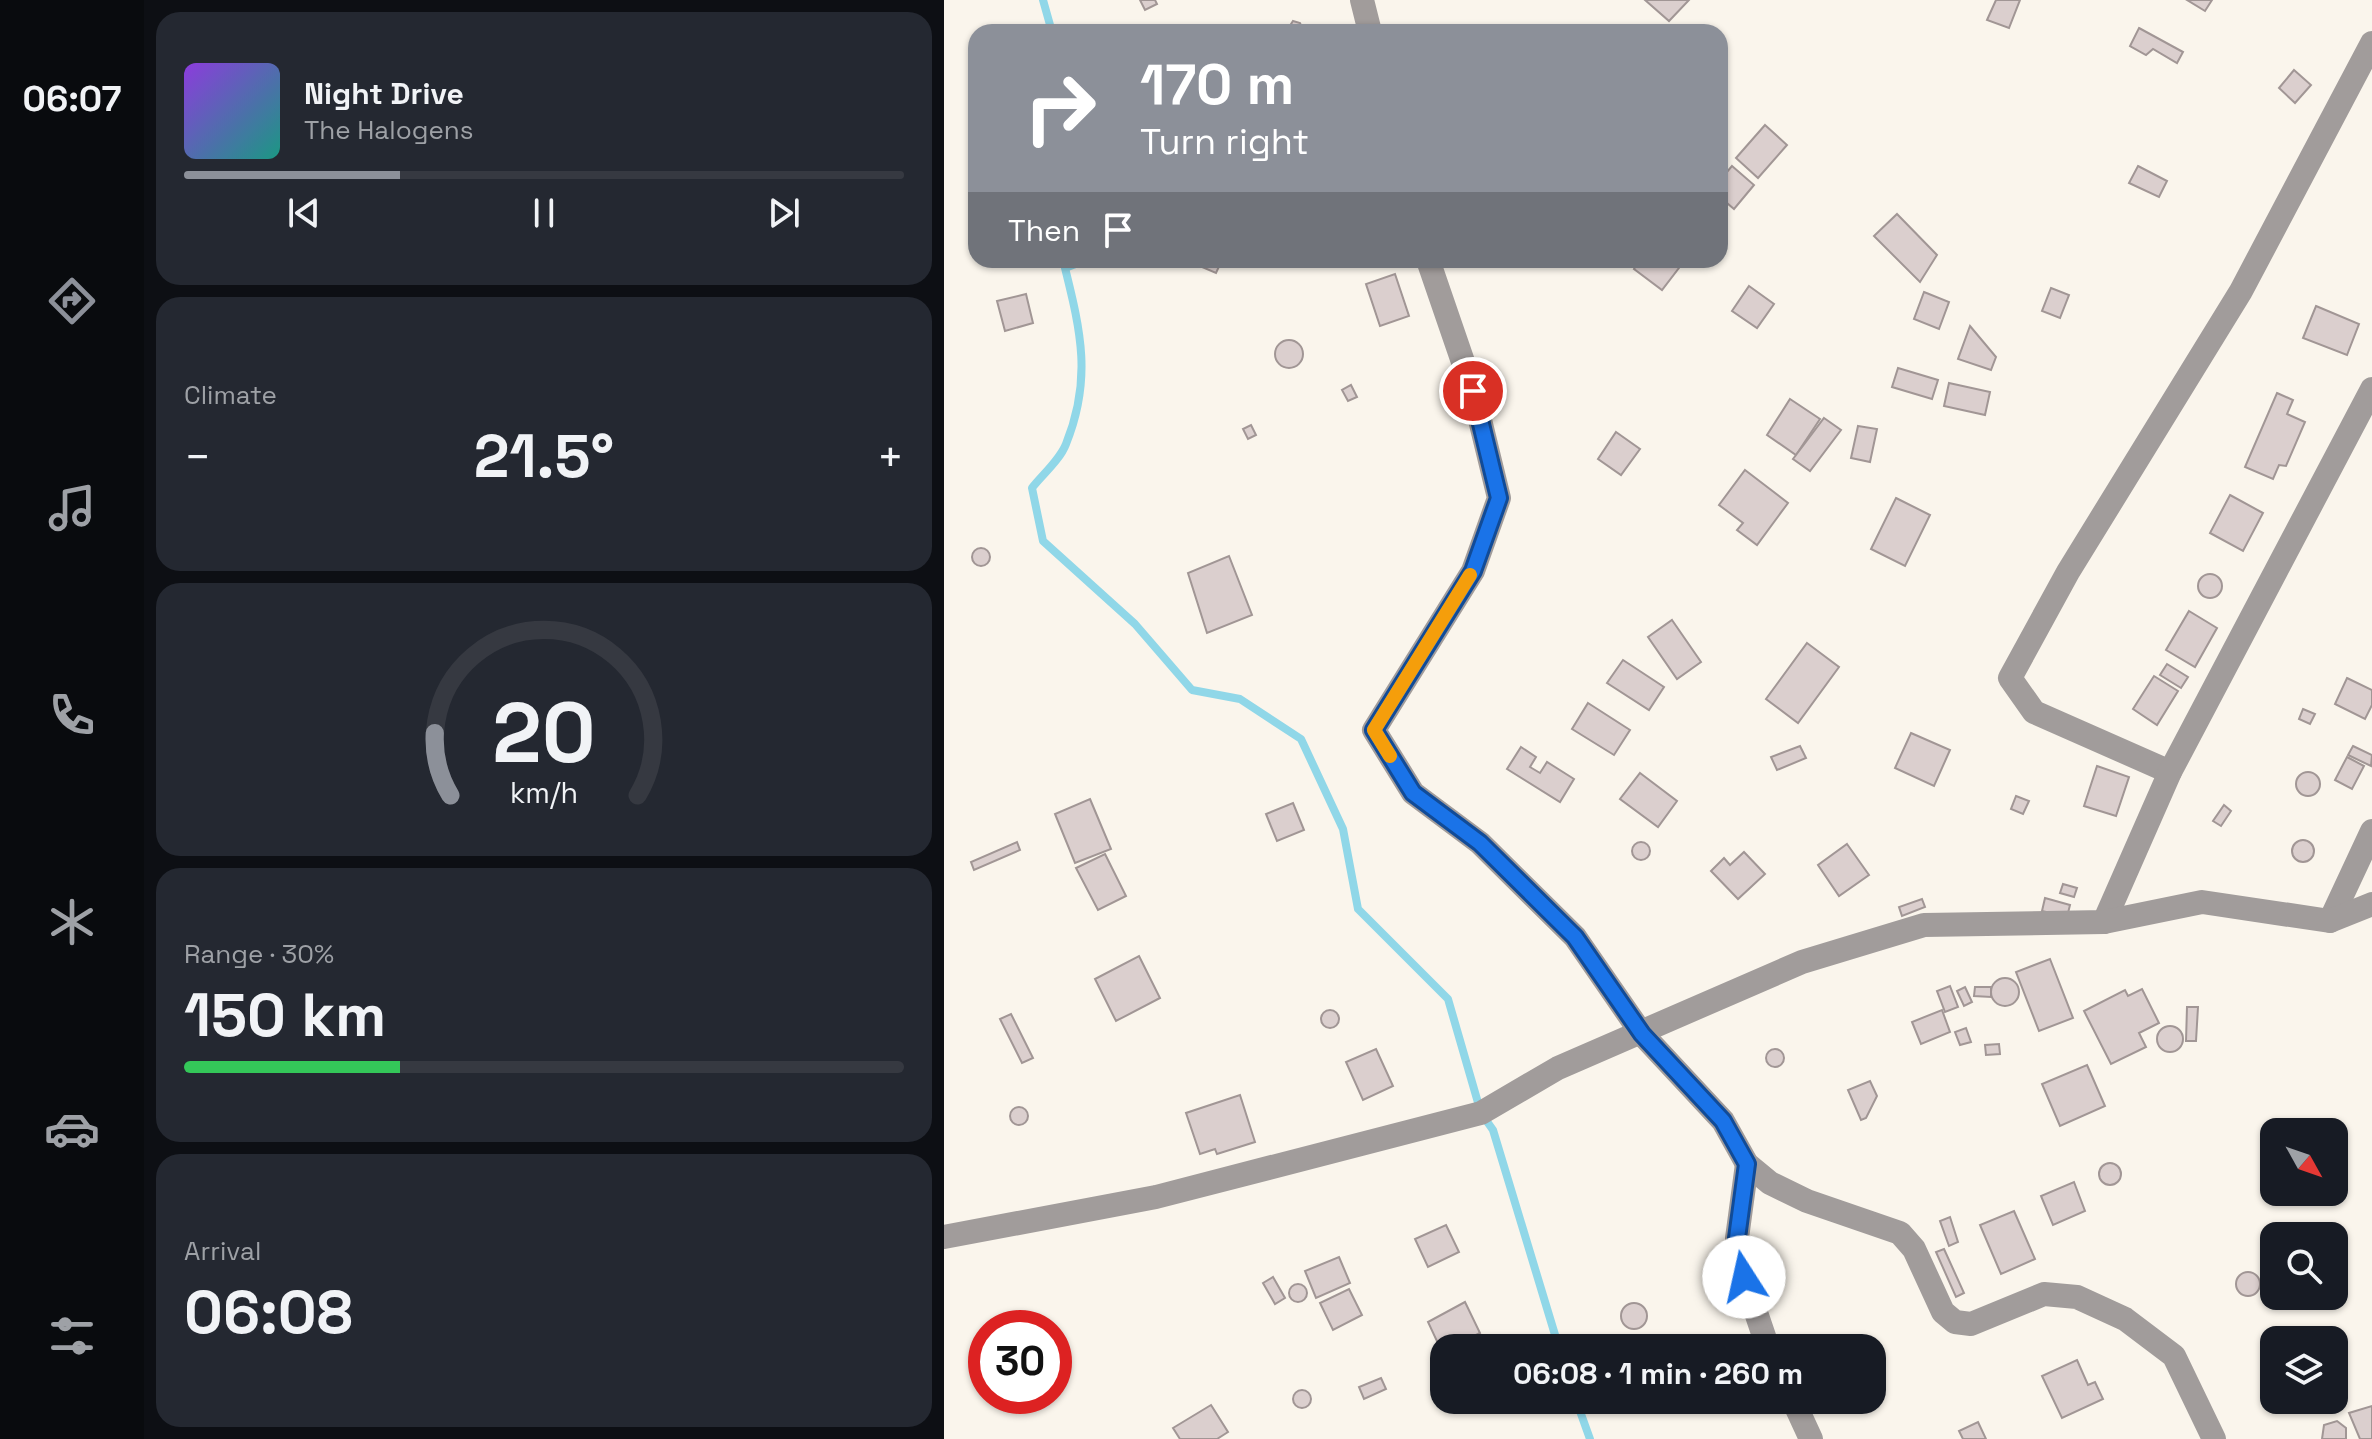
<!DOCTYPE html>
<meta charset="utf-8">
<style>
:root{--surface:#171b24;--page:#242831;--text:#f1f3f6;--muted:#9ea1a6;--line:#363941;--accent:#8c9099}
body{margin:0;font-family:"Space Grotesk",sans-serif;background:var(--page);color:var(--text);height:100vh;display:flex;flex-direction:column;font-size:30px;white-space:nowrap}
*{box-sizing:border-box;margin:0}
p{font-size:26px;color:var(--muted)}
.icon{flex:none;width:44px;height:44px;fill:none;stroke:currentColor;stroke-width:2;stroke-linecap:round;stroke-linejoin:round}
.map{position:relative;flex:1;overflow:hidden}
.panel{display:flex;flex-direction:column;gap:12px;padding:12px;background:#0d0f14;width:800px}
.panel>*{flex:none}
.guide{position:absolute;left:24px;top:24px;width:760px;height:244px;border-radius:24px;box-shadow:0 2px 6px #0004;background:#8c9099;color:#fff;overflow:hidden}
.needle{width:52px;rotate:130deg}
.tools{position:absolute;left:1316px;top:1118px;display:grid;gap:16px}
.tools a{display:grid;place-items:center;width:88px;height:88px;border-radius:16px;background:var(--surface);box-shadow:0 2px 6px #0004;font-size:40px}
.speed{position:absolute;left:24px;top:1310px;display:flex;gap:16px;font-size:40px;font-weight:700;text-align:center}
.speed>*{display:grid;place-content:center;width:104px;height:104px;border-radius:50%;background:var(--surface);box-shadow:0 2px 6px #0004;line-height:1}
.speed .limit{border:12px solid #d22;background:#fff;color:#111}
.pin{position:absolute;display:grid;place-items:center;width:68px;height:68px;color:#fff;margin:-34px;border:4px solid #fff;border-radius:50%;box-shadow:0 2px 8px #0007}
.me{position:absolute;width:88px;margin:-44px;rotate:350deg;stroke-linejoin:round;filter:drop-shadow(0 0 6px #0008)}
.turn{display:flex;align-items:center;gap:28px;height:168px;padding:0 40px;font-size:36px}
.turn .icon{width:104px;height:104px;stroke-width:2.5}
.turn b{display:block;font-size:56px;line-height:68px}
.then{display:flex;align-items:center;height:76px;padding:0 40px;background:#0003;gap:16px;font-size:30px}
.big{font-size:60px;font-weight:800;line-height:1.1}
.panel .widget{flex:1;display:flex;flex-direction:column;justify-content:center;gap:12px;min-width:0;padding:0 28px;border-radius:24px;background:var(--page)}
.panel .dial{align-items:center;gap:0}
.dial svg{height:208px;overflow:visible;fill:none;stroke:var(--line);stroke-width:7;stroke-linecap:round;text-anchor:middle}
.dial text{fill:var(--text);stroke:none}
.song{display:flex;align-items:center;gap:24px}
.cover{width:96px;height:96px;border-radius:12px;background:linear-gradient(135deg,hsl(270 70% 55%),hsl(170 70% 35%))}
.played{height:8px;border-radius:4px;background:linear-gradient(90deg,var(--accent) 30%,var(--line) 30%)}
.keys{display:flex;justify-content:space-around;direction:ltr}
.heat{display:flex;justify-content:space-between;align-items:center;font-size:44px;direction:ltr}
.charge{height:12px;border-radius:6px;background:linear-gradient(90deg,#34c759 30%,var(--line) 0)}
.trip{position:absolute;left:486px;top:1334px;width:456px;height:80px;border-radius:24px;background:var(--surface);box-shadow:0 2px 6px #0004;font-weight:800;line-height:80px;text-align:center}
main{display:flex;flex:1;min-height:0}
.tab-bar{display:flex;flex-direction:column;width:144px;justify-content:space-around;align-items:center;background:#090b0e;color:var(--muted)}
.tab-bar .icon{width:56px;height:56px}
.tab-bar .on{color:var(--accent)}
.tab-bar b{font-size:36px;color:var(--text)}
.map>svg:first-child{display:block}
.lines{fill:none;stroke-linecap:round;stroke-linejoin:round}
.stream{stroke:#90d7e8;stroke-width:8}
.building{fill:#dbcfce;stroke:#a19695;stroke-width:2}
.street{stroke:#a19c9b;stroke-width:24}
.route-casing{stroke:#114b97;stroke-width:20}
.route{stroke:#1a73e8;stroke-width:14}
.slow{stroke:#f59e0b;stroke-width:14}
</style>
<main>
<nav class="tab-bar">
<b>06:07</b>
<svg class="icon on" aria-label="directions" viewBox="0 0 24 24"><path d="M12 3l9 9-9 9-9-9zM9 14v-3h6M13 9l2 2-2 2"/></svg>
<svg class="icon" aria-label="music" viewBox="0 0 24 24"><path d="M9 18V5l10-2v13"/><circle cx="6" cy="18" r="3"/><circle cx="16" cy="16" r="3"/></svg>
<svg class="icon" aria-label="phone" viewBox="0 0 24 24"><path d="M5 4h4l2 5-3 2q2 4 5 5l2-3 5 2v4C11 20 4 13 5 4z"/></svg>
<svg class="icon" aria-label="climate" viewBox="0 0 24 24"><path d="M12 3v18M4 7l16 10M4 17L20 7"/></svg>
<svg class="icon" aria-label="car" viewBox="0 0 24 24"><path d="M5 17H2v-5l4-1 3-4h7l3 4 3 1v5h-3M9 17h6M6 11h13"/><circle cx="7" cy="17" r="2"/><circle cx="17" cy="17" r="2"/></svg>
<svg class="icon" aria-label="filters" viewBox="0 0 24 24"><path d="M4 7h16M4 17h16"/><circle cx="9" cy="7" r="2"/><circle cx="15" cy="17" r="2"/></svg>
</nav>
<section class="panel">
<div class="widget">
<div class="song"><i class="cover"></i><div><b>Night Drive</b><p>The Halogens</p></div></div>
<div class="played"></div>
<div class="keys"><svg class="icon" aria-label="previous" viewBox="0 0 24 24"><path d="M18 5L8 12l10 7zM5 5v14"/></svg><svg class="icon" aria-label="pause" viewBox="0 0 24 24"><path d="M8 5v14M16 5v14"/></svg><svg class="icon" aria-label="next" viewBox="0 0 24 24"><path d="M6 5l10 7-10 7zM19 5v14"/></svg></div>
</div>
<div class="widget"><p>Climate</p>
<div class="heat"><a>−</a><b class="big">21.5°</b><a>+</a></div>
</div>
<div class="widget dial"><svg viewBox="0 0 100 80">
<path d="M14 69A42 42 0 1 1 86 69"/>
<path d="M14 69A42 42 0 0 1 8 45" stroke="#8c9099"/>
<text x="50" y="56" font-size="32" font-weight="700">20</text>
<text x="50" y="72" font-size="11">km/h</text>
</svg></div>
<div class="widget"><p>Range · 30%</p><b class="big">150 km</b><div class="charge"></div></div>
<div class="widget"><p>Arrival</p><b class="big">06:08</b></div>
</section>
<div class="map">
<svg width="1428" height="1439" viewBox="0 0 1428 1439">
<rect width="100%" height="100%" fill="#faf5ec"/>
<g class="lines">
<g class="stream">
<polyline points="99,0 108,32"/>
<path d="M142 260 121 268C137 332 148 380 122 444 116 460 98 475 88 488L99 541 191 624 248 690 296 699 357 739 399 829 414 909 504 999 537 1113 549 1130 615 1348"/>
<polyline points="632,1400 646,1439"/>
</g>
</g>
<g class="building">
<polygon points="196,0 211,0 213,4 201,10"/>
<polygon points="701,0 745,0 725,21"/>
<polygon points="1052,0 1076,0 1065,28 1043,20"/>
<polygon points="1243,0 1268,0 1261,11"/>
<polygon points="349,21 356,23 360,32 342,32"/>
<polygon points="1195,28 1239,52 1233,63 1209,49 1202,55 1186,46"/>
<polygon points="1350,70 1367,85 1351,103 1335,88"/>
<polygon points="821,125 843,145 814,178 792,158"/>
<polygon points="788,166 810,185 790,209 776,197 776,180"/>
<polygon points="1194,166 1223,181 1215,197 1185,183"/>
<polygon points="953,214 993,255 976,282 930,236"/>
<polygon points="253,260 278,260 272,273 251,264"/>
<polygon points="696,260 741,260 718,290 690,269"/>
<polygon points="451,274 465,316 436,326 422,284"/>
<polygon points="805,286 830,304 813,328 788,311"/>
<polygon points="1107,288 1125,295 1116,318 1098,311"/>
<polygon points="980,292 1005,302 995,329 970,319"/>
<polygon points="82,294 89,323 61,331 53,301"/>
<polygon points="1372,306 1415,324 1403,355 1359,338"/>
<polygon points="1026,326 1052,357 1047,370 1014,359"/>
<circle cx="345" cy="354" r="14"/>
<polygon points="954,368 994,380 988,399 948,387"/>
<polygon points="1005,383 1046,392 1041,415 1000,406"/>
<polygon points="407,385 413,397 404,401 398,390"/>
<polygon points="1333,393 1349,400 1343,414 1361,422 1342,466 1335,465 1329,479 1301,467"/>
<polygon points="846,399 876,419 852,455 823,435"/>
<polygon points="880,418 897,430 866,471 849,459"/>
<polygon points="307,425 312,435 304,439 299,429"/>
<polygon points="914,426 933,429 926,462 907,458"/>
<polygon points="672,432 696,449 677,475 654,459"/>
<polygon points="801,470 844,503 813,545 793,530 799,523 775,505"/>
<polygon points="1286,495 1319,513 1299,551 1266,533"/>
<polygon points="952,498 986,515 961,566 927,549"/>
<circle cx="37" cy="557" r="9"/>
<polygon points="285,556 308,615 263,633 244,573"/>
<circle cx="1266" cy="586" r="12"/>
<polygon points="1245,611 1273,628 1251,667 1222,650"/>
<polygon points="728,620 757,662 733,679 704,637"/>
<polygon points="863,643 895,667 854,723 822,699"/>
<polygon points="679,660 720,687 705,710 663,683"/>
<polygon points="1223,664 1244,677 1237,688 1216,675"/>
<polygon points="1210,676 1234,691 1213,725 1189,709"/>
<polygon points="1403,678 1428,690 1428,705 1421,719 1391,704"/>
<polygon points="644,703 686,730 670,755 628,729"/>
<polygon points="1359,709 1371,714 1366,724 1355,719"/>
<polygon points="967,733 1006,750 990,786 951,768"/>
<polygon points="856,746 862,758 833,770 827,757"/>
<polygon points="1409,746 1428,755 1427,766 1404,755"/>
<polygon points="577,747 592,757 586,767 596,773 603,762 630,779 616,802 563,769"/>
<polygon points="1403,757 1420,766 1408,789 1391,780"/>
<polygon points="1153,766 1185,777 1172,816 1140,806"/>
<circle cx="1364" cy="784" r="12"/>
<polygon points="696,773 733,801 714,827 676,799"/>
<polygon points="1072,796 1085,801 1079,814 1067,809"/>
<polygon points="146,799 167,849 131,863 111,814"/>
<polygon points="349,803 360,830 333,841 322,814"/>
<polygon points="1280,805 1287,811 1277,826 1269,821"/>
<circle cx="1359" cy="851" r="11"/>
<circle cx="697" cy="851" r="9"/>
<polygon points="73,842 76,850 30,870 27,862"/>
<polygon points="903,844 925,875 895,896 874,865"/>
<polygon points="800,852 821,874 794,899 767,871 780,858 786,865"/>
<polygon points="161,854 182,896 154,910 132,868"/>
<polygon points="1119,884 1133,888 1130,897 1116,893"/>
<polygon points="1101,898 1126,905 1123,917 1098,911"/>
<polygon points="978,899 981,907 958,916 955,907"/>
<polygon points="195,956 216,998 172,1021 151,979"/>
<polygon points="1106,959 1129,1018 1095,1031 1072,972"/>
<circle cx="1061" cy="992" r="14"/>
<polygon points="1006,986 1014,1007 1001,1012 993,991"/>
<polygon points="1021,987 1028,1002 1020,1006 1013,991"/>
<polygon points="1031,987 1047,987 1047,997 1030,996"/>
<polygon points="1198,989 1215,1023 1195,1033 1202,1047 1167,1064 1140,1011 1181,990 1184,996"/>
<polygon points="1243,1007 1254,1007 1252,1041 1242,1041"/>
<circle cx="386" cy="1019" r="9"/>
<polygon points="998,1010 1006,1032 977,1044 968,1022"/>
<polygon points="67,1014 89,1058 78,1063 56,1019"/>
<circle cx="1226" cy="1039" r="13"/>
<polygon points="1022,1028 1027,1042 1016,1045 1011,1032"/>
<polygon points="1055,1044 1056,1054 1042,1055 1041,1045"/>
<circle cx="831" cy="1058" r="9"/>
<polygon points="432,1049 449,1086 419,1100 402,1062"/>
<polygon points="1143,1065 1161,1106 1116,1126 1098,1084"/>
<polygon points="926,1081 933,1096 922,1118 917,1120 904,1090"/>
<polygon points="296,1095 311,1142 273,1154 271,1149 256,1154 242,1113"/>
<circle cx="75" cy="1116" r="9"/>
<circle cx="1166" cy="1174" r="11"/>
<polygon points="1130,1182 1141,1211 1109,1225 1097,1196"/>
<polygon points="1070,1211 1091,1259 1057,1274 1036,1225"/>
<polygon points="1006,1217 1014,1242 1005,1246 996,1221"/>
<polygon points="502,1225 515,1252 484,1267 471,1239"/>
<polygon points="1000,1249 1020,1293 1012,1297 992,1252"/>
<polygon points="395,1257 406,1283 372,1298 361,1271"/>
<circle cx="1304" cy="1284" r="12"/>
<polygon points="329,1277 341,1298 331,1304 319,1283"/>
<circle cx="354" cy="1293" r="9"/>
<polygon points="405,1289 418,1315 389,1330 376,1303"/>
<polygon points="521,1302 536,1333 498,1352 484,1322"/>
<circle cx="690" cy="1316" r="13"/>
<polygon points="110,1347 123,1372 110,1380"/>
<polygon points="1133,1360 1144,1385 1151,1382 1159,1399 1118,1418 1098,1376"/>
<polygon points="437,1378 442,1389 420,1399 415,1387"/>
<circle cx="358" cy="1399" r="9"/>
<polygon points="678,1400 709,1400 685,1412"/>
<polygon points="267,1405 284,1432 273,1439 236,1439 229,1428"/>
<polygon points="1428,1406 1428,1439 1416,1439 1405,1413"/>
<polygon points="1393,1421 1402,1428 1402,1439 1378,1439 1380,1425"/>
<polygon points="1034,1422 1042,1439 1019,1439 1015,1431"/>
</g>
<g class="lines">
<g class="street">
<polyline points="418,0 426,32"/>
<polyline points="484,260 529,391 555,498 529,571 430,730 469,793 536,843 631,937 698,1034 779,1121 803,1164 826,1183 863,1201 956,1233 970,1249 999,1312 1011,1322 1027,1324 1100,1294 1133,1297 1181,1319 1230,1356 1270,1439"/>
<polyline points="1226,772 1090,712 1066,678 1124,572 1297,291 1428,43"/>
<polyline points="1386,921 1428,831"/>
<polyline points="1160,922 1226,772 1428,389"/>
<polyline points="803,1164 793,1238 800,1277 824,1348"/>
<polyline points="0,1237 212,1197 537,1113 614,1068 858,962 980,925 1160,922 1258,902 1386,921 1428,904"/>
<polyline points="849,1400 867,1439"/>
</g>
</g>
<g class="lines">
<defs>
<polyline id="route" points="529,391 555,498 529,571 430,730 469,793 536,843 631,937 698,1034 779,1121 803,1164 793,1238 800,1277"/>
</defs>
<use href="#route" class="route-casing"/>
<use href="#route" class="route"/>
<polyline class="slow" points="446,756 430,730 526,575"/>
</g>
</svg>
<div class="tools">
<a><svg class="needle" viewBox="-14 -14 28 28"><path d="M0-13l5 13h-10z" fill="#e53935"/><path d="M0 13l5-13h-10z" fill="#9ea1a6"/></svg></a>
<a><svg class="icon" aria-label="search" viewBox="0 0 24 24"><circle cx="10" cy="10" r="6"/><path d="M15 15l6 6"/></svg></a>
<a><svg class="icon" aria-label="layers" viewBox="0 0 24 24"><path d="M12 4l9 5-9 5-9-5zM3 14l9 5 9-5"/></svg></a>
</div>
<div class="speed"><div class="limit">30</div></div>
<div class="pin" style="left:529px;top:391px;background:#d93025"><svg class="icon" aria-label="arrive" viewBox="0 0 24 24"><path d="M6 21V4h12l-3 4 3 4H6"/></svg></div>
<svg class="me" style="left:800px;top:1277px" viewBox="-20 -20 40 40"><circle r="19" fill="#fff"/><path d="M0-13L10 11 0 6-10 11z" fill="#1a73e8"/></svg>
<div class="trip">06:08 · 1 min · 260 m</div>
<div class="guide">
<div class="turn"><svg class="icon" aria-label="right" viewBox="0 0 24 24"><path d="M7 20v-9h11M14 6l5 5-5 5"/></svg><div><b>170 m</b>Turn right</div></div>
<div class="then">Then<svg class="icon" aria-label="arrive" viewBox="0 0 24 24"><path d="M6 21V4h12l-3 4 3 4H6"/></svg></div>
</div>
</div>
</main>
